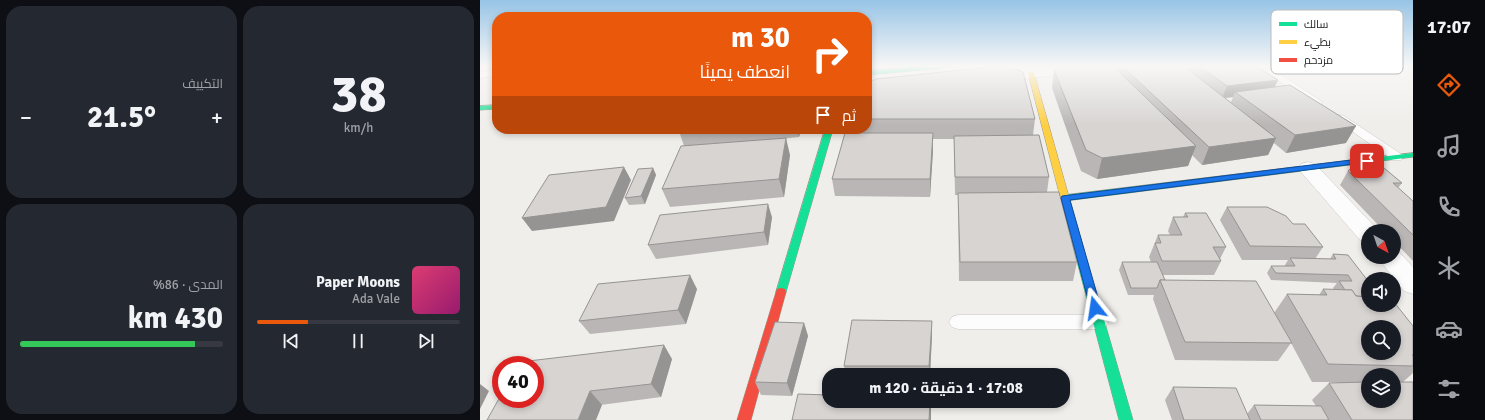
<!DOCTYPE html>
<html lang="ar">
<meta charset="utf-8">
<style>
:root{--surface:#171b24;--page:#242831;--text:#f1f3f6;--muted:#9ea1a6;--line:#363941;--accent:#ea580c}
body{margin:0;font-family:Signika,Cairo,sans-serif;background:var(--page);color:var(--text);direction:rtl;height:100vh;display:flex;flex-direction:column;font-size:15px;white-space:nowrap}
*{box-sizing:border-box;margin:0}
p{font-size:13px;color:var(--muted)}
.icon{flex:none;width:22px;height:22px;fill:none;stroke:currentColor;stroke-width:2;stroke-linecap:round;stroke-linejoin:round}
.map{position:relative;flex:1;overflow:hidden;direction:ltr}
.details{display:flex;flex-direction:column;gap:6px;padding:6px;background:#0d0f14;width:480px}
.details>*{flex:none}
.hud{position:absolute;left:12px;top:12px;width:380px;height:122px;border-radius:16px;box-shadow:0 2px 6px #0003;direction:rtl;background:#ea580c;color:#fff;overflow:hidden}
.needle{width:26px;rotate:140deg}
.fabs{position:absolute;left:881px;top:224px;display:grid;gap:8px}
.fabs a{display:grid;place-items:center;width:40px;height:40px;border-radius:50%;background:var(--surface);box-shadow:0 2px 6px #0003;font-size:20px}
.speed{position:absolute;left:12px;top:356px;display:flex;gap:8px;font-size:20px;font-weight:700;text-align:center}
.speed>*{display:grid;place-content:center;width:52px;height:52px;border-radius:50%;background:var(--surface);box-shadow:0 2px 6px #0003;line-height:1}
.speed .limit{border:6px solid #d22;background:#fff;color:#111}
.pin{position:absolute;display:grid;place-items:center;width:34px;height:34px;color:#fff;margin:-17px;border-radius:8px;box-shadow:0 2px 6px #0006}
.me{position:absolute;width:44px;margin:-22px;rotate:345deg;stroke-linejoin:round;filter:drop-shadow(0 0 3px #0008)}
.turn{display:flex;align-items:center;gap:14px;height:84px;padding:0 16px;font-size:18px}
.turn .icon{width:52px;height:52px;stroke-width:2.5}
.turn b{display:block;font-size:28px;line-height:34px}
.then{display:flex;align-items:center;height:38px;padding:0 16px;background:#0003;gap:8px;font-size:15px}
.big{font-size:30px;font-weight:700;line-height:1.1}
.details .widget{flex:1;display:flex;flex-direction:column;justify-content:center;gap:6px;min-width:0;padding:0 14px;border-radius:16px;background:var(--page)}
.details .dial{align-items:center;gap:0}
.dial b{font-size:52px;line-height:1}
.song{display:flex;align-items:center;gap:12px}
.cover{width:48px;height:48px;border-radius:6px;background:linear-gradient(135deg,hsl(340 70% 55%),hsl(320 70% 35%))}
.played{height:4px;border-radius:2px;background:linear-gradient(90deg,var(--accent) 25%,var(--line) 25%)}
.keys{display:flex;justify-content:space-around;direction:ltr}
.heat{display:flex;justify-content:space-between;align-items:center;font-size:22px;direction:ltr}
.charge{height:6px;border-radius:3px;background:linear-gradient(90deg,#34c759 86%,var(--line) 0)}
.details .tiles{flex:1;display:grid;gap:6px;grid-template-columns:repeat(2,1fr)}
.trip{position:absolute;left:342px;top:368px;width:248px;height:40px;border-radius:16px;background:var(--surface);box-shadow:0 2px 6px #0003;font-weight:700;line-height:40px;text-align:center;direction:rtl}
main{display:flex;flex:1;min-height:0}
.menu{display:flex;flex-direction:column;width:72px;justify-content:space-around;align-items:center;background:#090b0e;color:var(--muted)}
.menu .icon{width:28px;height:28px}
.menu .active{color:var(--accent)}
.menu b{font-size:18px;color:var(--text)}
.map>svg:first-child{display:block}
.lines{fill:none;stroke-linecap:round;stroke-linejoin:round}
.lane-casing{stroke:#c9c8c7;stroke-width:1}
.street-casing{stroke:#c9c8c7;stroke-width:1}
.fast-casing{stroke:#999a82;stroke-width:1}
.slow-casing{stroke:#999a82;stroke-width:1}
.jam-casing{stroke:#999a82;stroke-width:1}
.lane{fill:#fdfcfc;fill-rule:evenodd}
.street{fill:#fdfcfc;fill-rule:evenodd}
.fast{fill:#16e098;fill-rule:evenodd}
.slow{fill:#ffcf43;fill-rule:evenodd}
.jam{fill:#f24e42;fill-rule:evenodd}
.wall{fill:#b9b6b5;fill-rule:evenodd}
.shaded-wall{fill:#969493}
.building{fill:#d7d4d2;stroke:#969493;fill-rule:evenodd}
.route{fill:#1a73e8;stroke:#114b97}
.key{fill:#fff;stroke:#bdbdbd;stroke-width:1}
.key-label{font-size:11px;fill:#222}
</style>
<main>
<nav class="menu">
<b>17:07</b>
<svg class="icon active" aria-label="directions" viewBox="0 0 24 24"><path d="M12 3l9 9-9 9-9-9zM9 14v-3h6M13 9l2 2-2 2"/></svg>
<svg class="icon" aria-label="music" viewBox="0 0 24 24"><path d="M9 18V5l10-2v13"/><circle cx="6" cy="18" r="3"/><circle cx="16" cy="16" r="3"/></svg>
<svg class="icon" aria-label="phone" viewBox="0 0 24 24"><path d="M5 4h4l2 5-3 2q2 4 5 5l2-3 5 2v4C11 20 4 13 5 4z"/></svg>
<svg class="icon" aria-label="climate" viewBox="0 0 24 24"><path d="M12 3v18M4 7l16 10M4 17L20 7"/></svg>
<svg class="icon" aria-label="car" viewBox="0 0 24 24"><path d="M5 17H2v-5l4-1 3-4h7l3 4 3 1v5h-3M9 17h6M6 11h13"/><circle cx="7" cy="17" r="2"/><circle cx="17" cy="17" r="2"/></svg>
<svg class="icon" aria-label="filters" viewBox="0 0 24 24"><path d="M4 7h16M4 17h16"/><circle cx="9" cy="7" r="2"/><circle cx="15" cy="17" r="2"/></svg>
</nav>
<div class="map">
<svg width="933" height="420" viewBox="0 0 933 420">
<rect width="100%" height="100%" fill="#f0eeeb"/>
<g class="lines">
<defs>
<g id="lane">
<polygon points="792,69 841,101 842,103 841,105 833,105 789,74 787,72 789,70"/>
<polygon points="17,70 17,76 0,78 0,72"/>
<polygon points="860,115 864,116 921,154 923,157 921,160 913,160 856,120 854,118"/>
<polygon points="478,315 619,315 625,317 628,322 625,327 619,329 478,329 472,327 469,322 472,317"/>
</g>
<g id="street">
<polygon points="503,66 523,66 539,69 578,66 633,66 631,69 626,70 539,79 518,74 505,69"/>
<polygon points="828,162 835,164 896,228 898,231 888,231 888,242 880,240 821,172 818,168 821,164"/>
<polygon points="914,250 918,251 933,267 933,294 924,291 897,257 914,257"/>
</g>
<g id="fast">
<polygon points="445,66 467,66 464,68 387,75 387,71"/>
<polygon points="17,105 17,109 0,110 0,106"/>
<polygon points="345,129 353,129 306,292 305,295 301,296 297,295 296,292"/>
<polygon points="933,153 933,157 585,201 581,198 585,195"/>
<polygon points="600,250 603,251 605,254 653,420 639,420 595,254 597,251"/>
</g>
<polygon id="slow" points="551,71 554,73 605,254 603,257 597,257 595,254 548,73"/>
<polygon id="jam" points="301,288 305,289 306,292 271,420 257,420 296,292 297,289"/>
</defs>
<use href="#lane" class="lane-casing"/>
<use href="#street" class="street-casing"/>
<use href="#fast" class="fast-casing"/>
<use href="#slow" class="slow-casing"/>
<use href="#jam" class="jam-casing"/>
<use href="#lane" class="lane"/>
<use href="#street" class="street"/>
<use href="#fast" class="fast"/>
<use href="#slow" class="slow"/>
<use href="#jam" class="jam"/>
</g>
<g class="wall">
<path d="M581 66H775L798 80 795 87 866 143 806 153 794 143 788 155 722 165 712 155 708 166 617 179 601 171 572 88 574 70ZM753 97 751 102 745 98Z"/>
<polygon points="387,83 555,119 553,135 569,177 567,192 597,262 593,281 479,281 478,195 475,195 474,139 453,139 453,150 450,197 355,196 352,179 368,133 368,129 387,129"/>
<polygon points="199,129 321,129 319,137 299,139 310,155 304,197 190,207 182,189 204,146 199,131"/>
<polygon points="890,162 902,168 922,183 918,188 933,201 933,261 914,241 914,231 904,231 860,185 868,171"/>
<polygon points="173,168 176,175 165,204 149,205 145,198"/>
<path d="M747 207 813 224 843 247 835 259H850L853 254 868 255 888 305 933 326V373L923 382 933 420H692L685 400 693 387 767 414 774 405 836 406 832 400 849 383 861 382H832L811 343 798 361 695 360 673 299 674 295H648L639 270 642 262H671L669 257 678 235H690L688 231 693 217H703L705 213 746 247 740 259 741 261 734 275H683L685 280 794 313 807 294 839 295 843 289 854 290 853 288 857 283 791 280 787 273 791 266H805V265L808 260H762L740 220ZM888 375H914V401H888Z"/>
<polygon points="292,217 288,245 176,259 168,245"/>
<polygon points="217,289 206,324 110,334 99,321"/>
<polygon points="452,321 452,335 450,375 366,375 364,366"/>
<polygon points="324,323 328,336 312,396 281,395 275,382"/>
<polygon points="192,359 181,397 7,420"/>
</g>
<g class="shaded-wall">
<polygon points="798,80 792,92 755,92 753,97 742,98 747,86"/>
<polygon points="876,126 866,143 806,153 815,135"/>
<polygon points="317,129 321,129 319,137"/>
<polygon points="453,133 453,150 450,197 450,179"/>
<polygon points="306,138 310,155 304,197 299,179"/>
<polygon points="796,138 788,155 722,165 729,147"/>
<polygon points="716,146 708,166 617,179 622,158"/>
<polygon points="144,167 151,180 134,221 52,231 42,218"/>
<polygon points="173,168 176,175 165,204 161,196"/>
<polygon points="288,204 292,217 288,245 284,232"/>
<polygon points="210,275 217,289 206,324 198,310"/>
<polygon points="452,321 452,335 450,375 449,366"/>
<polygon points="324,323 328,336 312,396 307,383"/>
<polygon points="184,345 192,359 181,397 171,384"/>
<polygon points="0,384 9,391 0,409"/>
<polygon points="110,391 122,405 116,420 98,420"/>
<polygon points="450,401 451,401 451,420 449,420"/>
</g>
<g class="building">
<polygon points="520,66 527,66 543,72 555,119 387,119 387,83 396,79"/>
<polygon points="581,66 633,66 716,146 622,158 606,150 574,70"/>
<polygon points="642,66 704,66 796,138 729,147"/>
<polygon points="719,66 775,66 798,80 747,86"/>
<polygon points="810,85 876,126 815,135 755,92"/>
<polygon points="199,129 221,129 199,131"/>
<polygon points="365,133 453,133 450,179 352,179"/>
<polygon points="559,135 569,177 475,177 474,136"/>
<polygon points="306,138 299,179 182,189 201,146"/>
<polygon points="883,156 896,168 904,168 922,183 913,183 933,201 933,235 868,171"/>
<polygon points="890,162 896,162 902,168 896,168"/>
<polygon points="144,167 126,207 42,218 69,175"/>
<polygon points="173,168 161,196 145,198 158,169"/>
<polygon points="579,192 597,262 480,262 478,193"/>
<polygon points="288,204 284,232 168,245 180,215"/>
<polygon points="747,207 787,207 806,216 813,224 825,224 843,247 770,246"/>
<polygon points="705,213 726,213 746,247 733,247 741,261 682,261 675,243 681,243 678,235 702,235 693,217 708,217"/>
<polygon points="853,254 868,255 888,281 888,297 876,296 872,290 865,290 859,281 872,281 868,275 796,273 791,266 815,266 810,258 856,259"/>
<polygon points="642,262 677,262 685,280 680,280 677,288 651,288"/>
<polygon points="210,275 198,310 99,321 118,284"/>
<polygon points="680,280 776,281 812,343 705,342"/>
<path d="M843 289 872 290 876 296 888 297V305H914V302L933 326V355H932L933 356V366L848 364 807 294 847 295ZM888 327H914V353H888Z"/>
<polygon points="372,320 452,321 449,366 364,366"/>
<polygon points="295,322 324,323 307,383 275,382"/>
<polygon points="184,345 171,384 110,391 98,420 7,420 21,395 21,399 55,399 55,365 38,365 40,362"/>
<polygon points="888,382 888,401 914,401 914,382 933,382 933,420 872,420 849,383"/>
<polygon points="693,387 756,388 770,420 704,420"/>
<polygon points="318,394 349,395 349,401 450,401 449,420 312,420"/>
<polygon points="774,405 841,406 849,420 781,420"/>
</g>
<linearGradient id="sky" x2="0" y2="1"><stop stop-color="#97c4e6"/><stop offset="0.53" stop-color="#f8f7f6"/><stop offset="1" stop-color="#f8f7f6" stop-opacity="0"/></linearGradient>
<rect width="933" height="125" fill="url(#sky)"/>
<polygon class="route" points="887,158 890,159 890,162 590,200 621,308 619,311 615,312 611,311 581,198 582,196"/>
<rect x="791" y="10" width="132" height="64" rx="6" class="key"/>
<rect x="799" y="22" width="18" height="4" fill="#16e098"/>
<rect x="799" y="40" width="18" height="4" fill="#ffcf43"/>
<rect x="799" y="58" width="18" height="4" fill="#f24e42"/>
<g class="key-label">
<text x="824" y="28">سالك</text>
<text x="824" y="46">بطيء</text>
<text x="824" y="64">مزدحم</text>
</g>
</svg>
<div class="fabs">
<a><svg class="needle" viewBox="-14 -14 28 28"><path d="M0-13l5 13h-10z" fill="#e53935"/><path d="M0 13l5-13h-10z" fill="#9ea1a6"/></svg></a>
<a><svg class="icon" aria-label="sound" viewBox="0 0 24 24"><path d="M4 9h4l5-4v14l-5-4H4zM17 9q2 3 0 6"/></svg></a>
<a><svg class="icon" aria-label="search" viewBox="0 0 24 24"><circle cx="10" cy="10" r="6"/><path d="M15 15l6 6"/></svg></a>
<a><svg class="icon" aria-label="layers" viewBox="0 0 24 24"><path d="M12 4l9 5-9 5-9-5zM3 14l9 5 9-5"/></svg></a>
</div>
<div class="speed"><div class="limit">40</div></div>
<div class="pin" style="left:887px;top:161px;background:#d93025"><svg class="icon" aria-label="arrive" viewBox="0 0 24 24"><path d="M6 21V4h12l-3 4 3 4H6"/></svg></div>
<svg class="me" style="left:615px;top:308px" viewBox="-20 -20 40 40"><path d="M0-17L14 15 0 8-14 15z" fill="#1a73e8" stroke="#fff" stroke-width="4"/></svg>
<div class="trip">17:08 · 1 دقيقة · 120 m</div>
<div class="hud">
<div class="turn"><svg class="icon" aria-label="right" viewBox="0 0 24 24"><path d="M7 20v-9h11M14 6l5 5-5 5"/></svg><div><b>30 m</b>انعطف يمينًا</div></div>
<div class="then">ثم<svg class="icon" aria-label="arrive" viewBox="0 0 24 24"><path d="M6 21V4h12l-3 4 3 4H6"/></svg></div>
</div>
</div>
<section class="details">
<div class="tiles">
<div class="widget dial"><b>38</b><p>km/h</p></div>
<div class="widget"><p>التكييف</p>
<div class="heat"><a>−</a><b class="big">21.5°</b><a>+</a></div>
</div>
<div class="widget">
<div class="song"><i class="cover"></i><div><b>Paper Moons</b><p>Ada Vale</p></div></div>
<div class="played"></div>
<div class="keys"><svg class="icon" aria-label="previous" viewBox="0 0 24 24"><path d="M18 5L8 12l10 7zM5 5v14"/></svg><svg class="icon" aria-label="pause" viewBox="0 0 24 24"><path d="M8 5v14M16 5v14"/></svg><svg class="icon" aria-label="next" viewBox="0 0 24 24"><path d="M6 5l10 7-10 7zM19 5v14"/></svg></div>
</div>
<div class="widget"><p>المدى · 86%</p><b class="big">430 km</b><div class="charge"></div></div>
</div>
</section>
</main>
